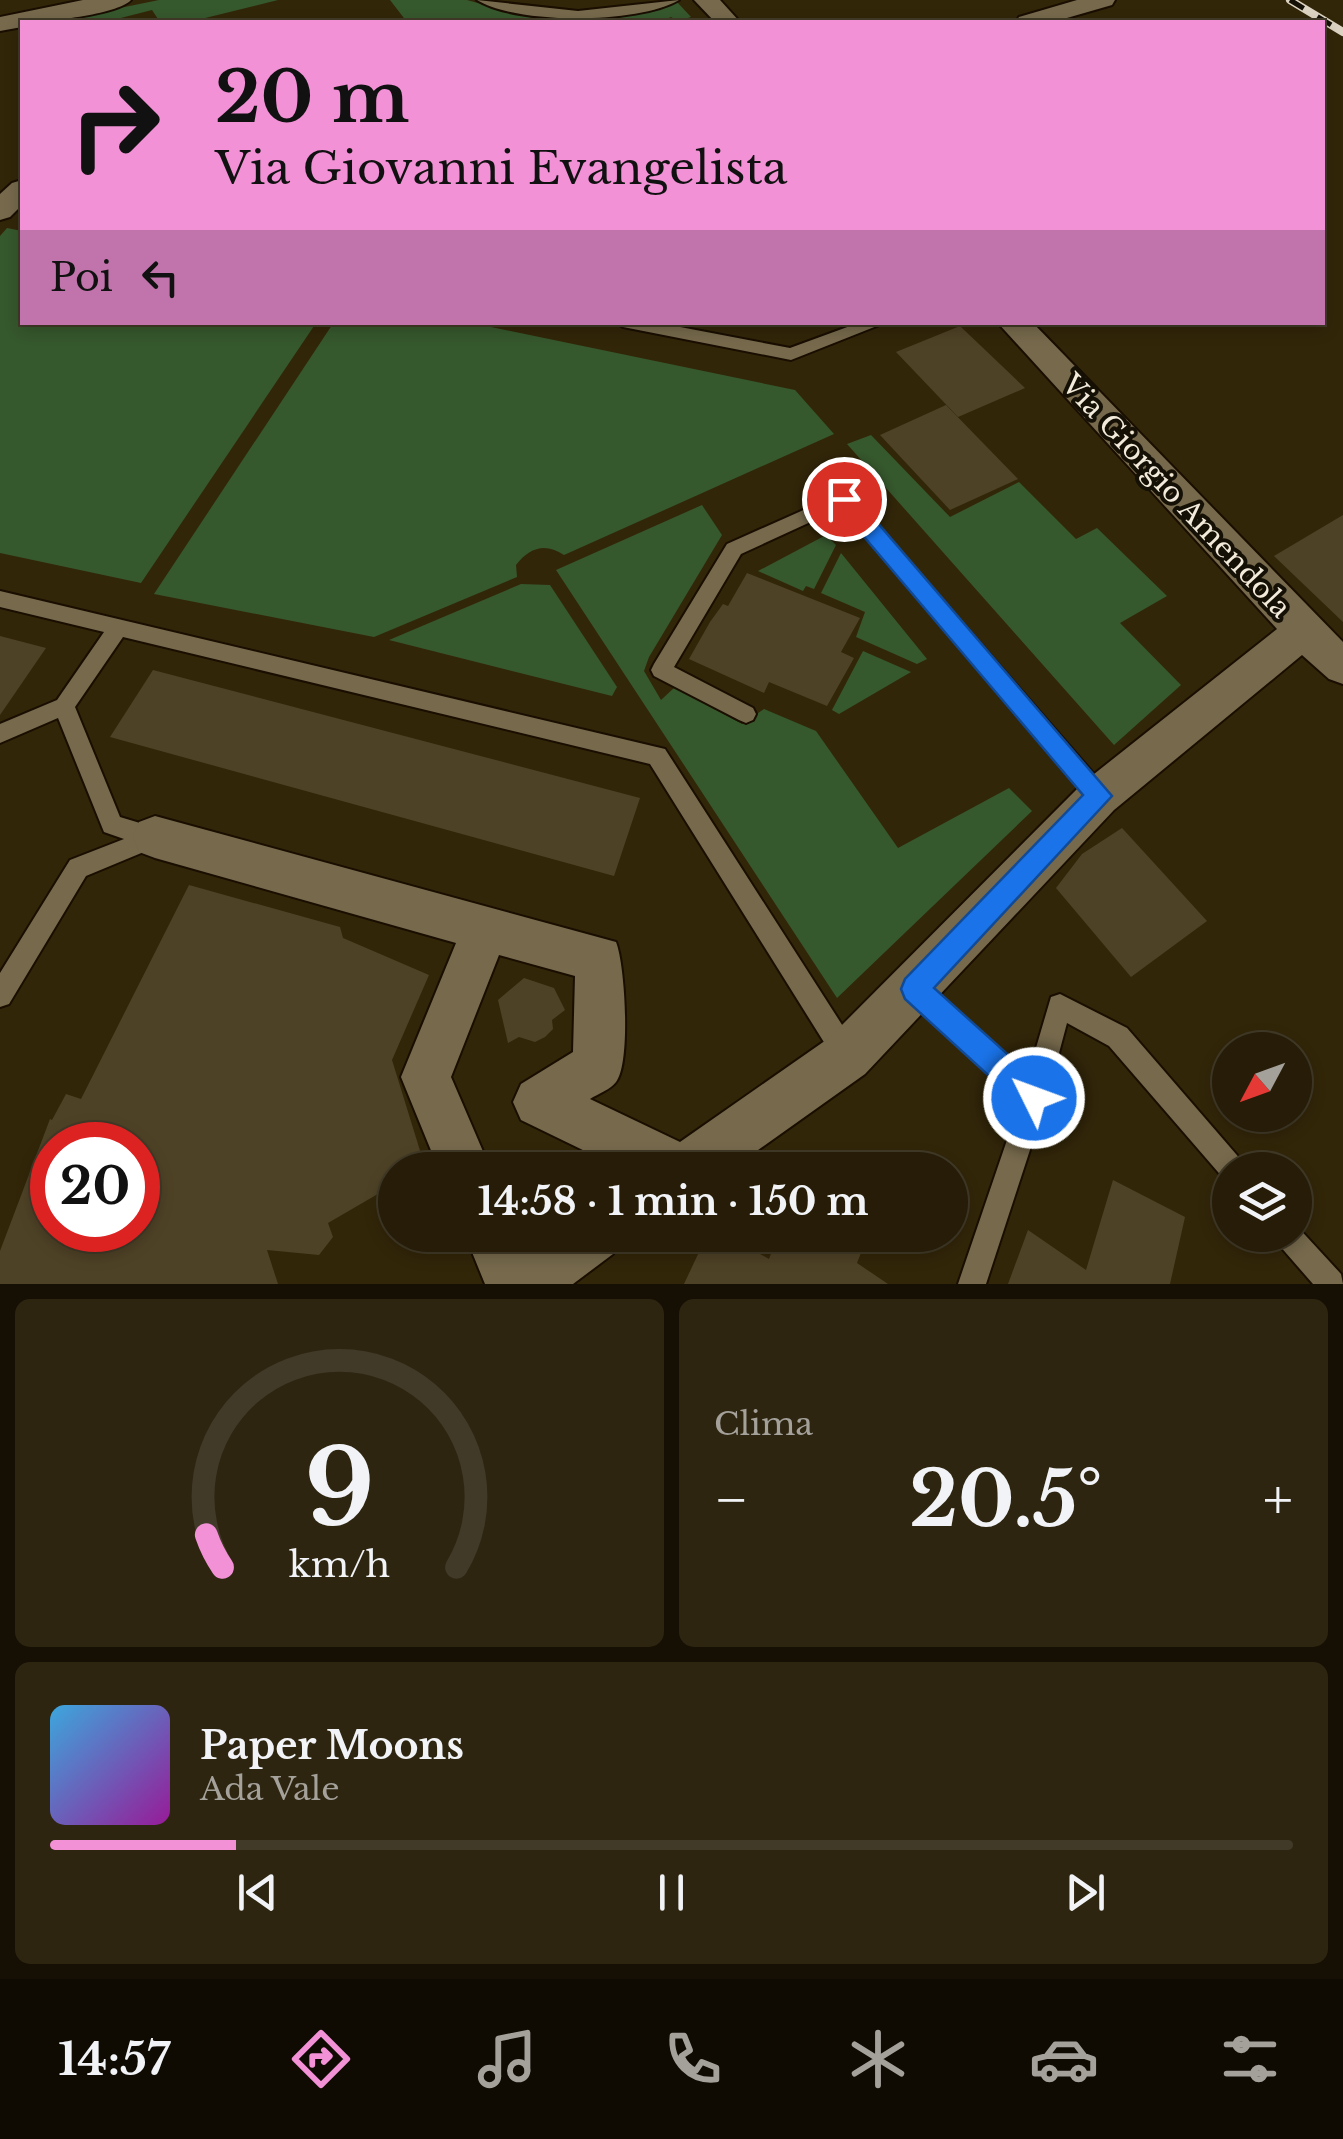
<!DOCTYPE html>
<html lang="it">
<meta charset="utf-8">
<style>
:root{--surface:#261c07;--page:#2e2511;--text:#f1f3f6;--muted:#a4a19b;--line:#423a28;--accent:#f291d6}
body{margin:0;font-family:"Libre Baskerville",serif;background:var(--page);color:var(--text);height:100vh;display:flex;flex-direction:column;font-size:38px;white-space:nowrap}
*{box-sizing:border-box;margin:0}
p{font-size:32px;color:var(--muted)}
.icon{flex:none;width:55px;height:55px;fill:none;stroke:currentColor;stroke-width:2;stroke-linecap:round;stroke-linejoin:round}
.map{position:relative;height:1284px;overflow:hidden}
.side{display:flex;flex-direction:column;gap:15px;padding:15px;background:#150f04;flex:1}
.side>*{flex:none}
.guide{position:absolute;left:20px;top:20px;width:1305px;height:305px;border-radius:0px;box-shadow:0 5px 15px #0003,0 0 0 2px var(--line);background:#f291d6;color:#111;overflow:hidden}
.needle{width:65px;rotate:229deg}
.tools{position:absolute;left:1212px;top:1032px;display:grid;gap:20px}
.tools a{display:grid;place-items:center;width:100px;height:100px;border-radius:50%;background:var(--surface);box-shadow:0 5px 15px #0003,0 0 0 2px var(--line);font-size:50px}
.speed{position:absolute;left:30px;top:1122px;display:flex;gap:20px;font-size:50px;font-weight:700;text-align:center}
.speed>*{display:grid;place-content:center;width:130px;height:130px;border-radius:50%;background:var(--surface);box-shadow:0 5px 15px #0003,0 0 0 2px var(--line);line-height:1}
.speed .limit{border:15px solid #d22;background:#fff;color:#111}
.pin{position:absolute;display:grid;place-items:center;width:85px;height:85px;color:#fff;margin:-42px;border:5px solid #fff;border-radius:50%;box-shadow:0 2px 10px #0007}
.me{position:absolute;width:110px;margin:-55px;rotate:312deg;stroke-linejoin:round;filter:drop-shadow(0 0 8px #0008)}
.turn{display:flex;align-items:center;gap:35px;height:210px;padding:0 30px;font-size:45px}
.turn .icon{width:130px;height:130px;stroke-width:2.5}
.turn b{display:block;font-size:70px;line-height:85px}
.then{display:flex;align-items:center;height:95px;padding:0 30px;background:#0003;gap:20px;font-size:38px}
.big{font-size:75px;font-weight:700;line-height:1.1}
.side .widget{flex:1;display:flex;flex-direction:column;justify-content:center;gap:15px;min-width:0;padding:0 35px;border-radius:15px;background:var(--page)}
.side .dial{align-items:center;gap:0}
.dial svg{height:260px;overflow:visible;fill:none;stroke:var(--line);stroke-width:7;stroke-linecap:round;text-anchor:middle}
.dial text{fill:var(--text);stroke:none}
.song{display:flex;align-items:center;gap:30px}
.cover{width:120px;height:120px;border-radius:15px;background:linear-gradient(135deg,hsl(200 70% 55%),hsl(300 70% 35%))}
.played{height:10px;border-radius:5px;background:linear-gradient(90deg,var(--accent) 15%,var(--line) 15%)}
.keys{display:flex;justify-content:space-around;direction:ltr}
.heat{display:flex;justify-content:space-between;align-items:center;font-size:55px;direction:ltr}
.side .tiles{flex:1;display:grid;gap:15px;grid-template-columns:1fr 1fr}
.widget:last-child{grid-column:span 2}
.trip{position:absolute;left:378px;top:1152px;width:590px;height:100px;border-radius:50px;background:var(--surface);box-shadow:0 5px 15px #0003,0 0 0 2px var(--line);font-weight:700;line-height:100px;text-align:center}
.tab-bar{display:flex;height:160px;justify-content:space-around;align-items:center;background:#0f0b03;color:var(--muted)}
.tab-bar .icon{width:70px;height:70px}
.tab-bar .current{color:var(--accent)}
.tab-bar b{font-size:45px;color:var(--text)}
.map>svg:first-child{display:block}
.green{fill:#36582d}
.building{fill:#4e4226;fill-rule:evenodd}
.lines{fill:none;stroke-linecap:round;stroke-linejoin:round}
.service-casing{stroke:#190e00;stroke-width:4}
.minor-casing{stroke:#190e00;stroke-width:4}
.service{fill:#76694c;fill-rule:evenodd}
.minor{fill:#76694c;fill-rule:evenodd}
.rail-casing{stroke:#dcd3c2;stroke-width:8}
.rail{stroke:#151005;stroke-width:5;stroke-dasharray:16;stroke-linecap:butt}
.route{fill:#1a73e8;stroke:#114b97;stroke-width:2.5}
.labels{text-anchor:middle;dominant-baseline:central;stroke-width:8;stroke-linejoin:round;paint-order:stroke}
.street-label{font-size:28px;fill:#f2eada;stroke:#151005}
</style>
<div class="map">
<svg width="1343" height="1284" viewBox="0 0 1343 1284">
<rect width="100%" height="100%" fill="#322609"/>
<g class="green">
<polygon points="159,0 278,0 189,22 160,22 152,10 105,22 66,22 71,18"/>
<polygon points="390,0 467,0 528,17 577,20 407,22"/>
<polygon points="677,2 691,17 678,21 671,17 660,22 590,22"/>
<polygon points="7,228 22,231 22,322 316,323 141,583 0,553 0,236"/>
<path d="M334 322 472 323 795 390 834 434 564 555C545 542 529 548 516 565L517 577 374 637 154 594Z"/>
<polygon points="871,435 950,517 1019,482 1076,539 1097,528 1167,596 1120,623 1181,685 1114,745 847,444"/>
<polygon points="702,505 722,535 649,657 644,671 661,700 675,687 742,724 764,709 816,731 898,848 1009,788 1032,811 837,998 556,570"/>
<polygon points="826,535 836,545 814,589 806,586 803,591 758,571"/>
<polygon points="841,553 927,659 917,664 856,637 865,612 821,593"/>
<polygon points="521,584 550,585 617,687 612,696 389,640"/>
<polygon points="863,651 911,672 839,714 832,710"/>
</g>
<g class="building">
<polygon points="960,326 1025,388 958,417 896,352"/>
<polygon points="946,405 1018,479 950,510 880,435"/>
<polygon points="1343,515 1343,622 1274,556"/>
<polygon points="747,573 860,618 841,652 854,658 827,706 769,682 764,693 689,659 710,622 723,604 728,606"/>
<polygon points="0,636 46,648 0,715"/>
<polygon points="153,670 640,798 614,876 110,737"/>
<polygon points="1122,828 1207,921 1131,977 1056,888 1082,854"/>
<path d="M189 885 340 927 343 938 429 975 392 1060 426 1170H395V1184L328 1223 333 1237 319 1255 267 1250 278 1284H0V1251L50 1119 52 1120 66 1094 81 1099ZM52 1145H138V1230H52Z"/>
<polygon points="524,978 554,988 565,1010 552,1020 553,1029 545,1037 535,1042 519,1037 508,1043 498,1000"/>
<polygon points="1113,1180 1185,1217 1170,1284 1008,1284 1028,1230 1086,1270"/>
<polygon points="707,1235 727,1235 769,1259 778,1235 868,1235 857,1263 888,1284 684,1284"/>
</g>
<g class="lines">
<defs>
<g id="service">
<path d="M477 0 578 11 679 0C638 24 517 25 477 0Z"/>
<polygon points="615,322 654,322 790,348 861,322 887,322 791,360 623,327"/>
<polygon points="844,492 850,494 1107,789 1110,796 1107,803 1099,806 1091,803 841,508 741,554 674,667 753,708 756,714 753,720 746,723 739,720 654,676 651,670 654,664 727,544"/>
<polygon points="0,591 665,749 855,1045 859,1054 855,1063 846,1067 837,1063 650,764 123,637 75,707 120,817 163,830 166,837 163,844 86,876 9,1004 0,1007 0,973 70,860 124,839 104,832 58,718 0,743 0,724 57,700 104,632 0,607"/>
<polygon points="915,977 924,980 1028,1075 1051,997 1060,994 1127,1028 1242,1161 1246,1170 1230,1170 1230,1182 1224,1179 1109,1046 1067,1023 1047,1098 986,1284 958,1284 1020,1102 906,998 903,989 906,980"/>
<polygon points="1295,1224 1341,1274 1343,1284 1313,1284 1279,1245 1275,1235 1295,1235"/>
</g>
<g id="minor">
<path d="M83 0H131C117 15 45 22 22 22V27L0 31V17Z"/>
<polygon points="694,0 720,0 740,22 715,22"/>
<polygon points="1077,0 1115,0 1112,5 1053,22 1016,22 1019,17"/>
<polygon points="22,180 22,205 10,217 0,220 0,194 12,183"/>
<path d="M997 322H1032L1343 642V684L1329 679 1302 655 1114 810 865 1074 730 1170H624L521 1120 513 1102 521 1084 573 1052 575 976 499 955 451 1077 491 1170H439L401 1077 456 943 155 858 139 852 133 837 139 822 155 816 616 942C625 964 631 1063 616 1082 611 1089 598 1094 590 1099L680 1142 829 1038 1084 782 1277 629Z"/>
<polygon points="465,1235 520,1235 526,1250 548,1235 621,1235 613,1254 573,1284 485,1284"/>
</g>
</defs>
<use href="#service" class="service-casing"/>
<use href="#minor" class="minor-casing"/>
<use href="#service" class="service"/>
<use href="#minor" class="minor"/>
<defs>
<polyline id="rail" points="1290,0 1343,32"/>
</defs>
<use href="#rail" class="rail-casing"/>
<use href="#rail" class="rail"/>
</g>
<polygon class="route" points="844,491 852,493 1112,796 934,988 1044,1087 1049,1098 1044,1108 1034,1112 1024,1108 905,999 901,989 905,979 1083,795 837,505 834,499 837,493"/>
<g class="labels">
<g class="street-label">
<text transform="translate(1176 496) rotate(47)">Via Giorgio Amendola</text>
</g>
</g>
</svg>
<div class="tools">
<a><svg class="needle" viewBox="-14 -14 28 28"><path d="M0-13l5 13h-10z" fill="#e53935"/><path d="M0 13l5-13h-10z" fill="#a4a19b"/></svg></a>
<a><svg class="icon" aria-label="layers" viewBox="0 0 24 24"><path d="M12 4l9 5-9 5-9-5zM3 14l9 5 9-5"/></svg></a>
</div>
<div class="speed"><div class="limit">20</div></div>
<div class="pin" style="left:844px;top:499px;background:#d93025"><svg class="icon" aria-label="arrive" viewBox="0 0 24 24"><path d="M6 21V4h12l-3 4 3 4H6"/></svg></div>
<svg class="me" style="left:1034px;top:1098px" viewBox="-20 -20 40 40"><circle r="17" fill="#1a73e8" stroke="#fff" stroke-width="3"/><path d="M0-11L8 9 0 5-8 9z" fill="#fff"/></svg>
<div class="trip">14:58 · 1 min · 150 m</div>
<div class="guide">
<div class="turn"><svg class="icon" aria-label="right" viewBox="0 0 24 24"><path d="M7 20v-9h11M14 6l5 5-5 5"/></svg><div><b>20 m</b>Via Giovanni Evangelista</div></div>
<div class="then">Poi<svg class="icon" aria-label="left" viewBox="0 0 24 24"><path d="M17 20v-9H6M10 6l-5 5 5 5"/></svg></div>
</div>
</div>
<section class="side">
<div class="tiles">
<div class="widget dial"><svg viewBox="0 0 100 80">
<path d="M14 69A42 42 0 1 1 86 69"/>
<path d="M14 69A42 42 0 0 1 9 59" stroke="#f291d6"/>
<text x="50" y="56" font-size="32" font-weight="700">9</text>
<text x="50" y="72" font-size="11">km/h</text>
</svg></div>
<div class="widget"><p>Clima</p>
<div class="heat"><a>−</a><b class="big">20.5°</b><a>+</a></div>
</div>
<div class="widget">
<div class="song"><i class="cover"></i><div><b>Paper Moons</b><p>Ada Vale</p></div></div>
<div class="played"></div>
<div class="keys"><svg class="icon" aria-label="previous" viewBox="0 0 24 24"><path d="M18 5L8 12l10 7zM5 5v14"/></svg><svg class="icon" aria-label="pause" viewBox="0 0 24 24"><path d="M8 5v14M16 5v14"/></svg><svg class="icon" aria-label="next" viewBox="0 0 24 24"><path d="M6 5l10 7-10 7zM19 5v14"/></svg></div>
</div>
</div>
</section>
<nav class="tab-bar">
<b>14:57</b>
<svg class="icon current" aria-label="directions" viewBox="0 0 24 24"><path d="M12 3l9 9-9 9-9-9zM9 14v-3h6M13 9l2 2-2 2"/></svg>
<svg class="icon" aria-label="music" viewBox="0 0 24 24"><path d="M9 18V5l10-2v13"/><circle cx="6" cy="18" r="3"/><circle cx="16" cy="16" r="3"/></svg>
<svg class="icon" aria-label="phone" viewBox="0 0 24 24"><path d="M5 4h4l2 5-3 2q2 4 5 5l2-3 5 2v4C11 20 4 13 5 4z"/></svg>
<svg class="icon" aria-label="climate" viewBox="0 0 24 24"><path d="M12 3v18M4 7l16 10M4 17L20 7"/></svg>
<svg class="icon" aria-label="car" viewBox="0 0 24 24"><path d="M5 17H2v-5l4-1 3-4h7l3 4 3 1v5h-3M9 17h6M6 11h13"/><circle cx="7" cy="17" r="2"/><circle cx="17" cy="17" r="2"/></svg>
<svg class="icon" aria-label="filters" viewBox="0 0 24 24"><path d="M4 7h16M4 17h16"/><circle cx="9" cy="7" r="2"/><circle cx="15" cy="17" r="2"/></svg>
</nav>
